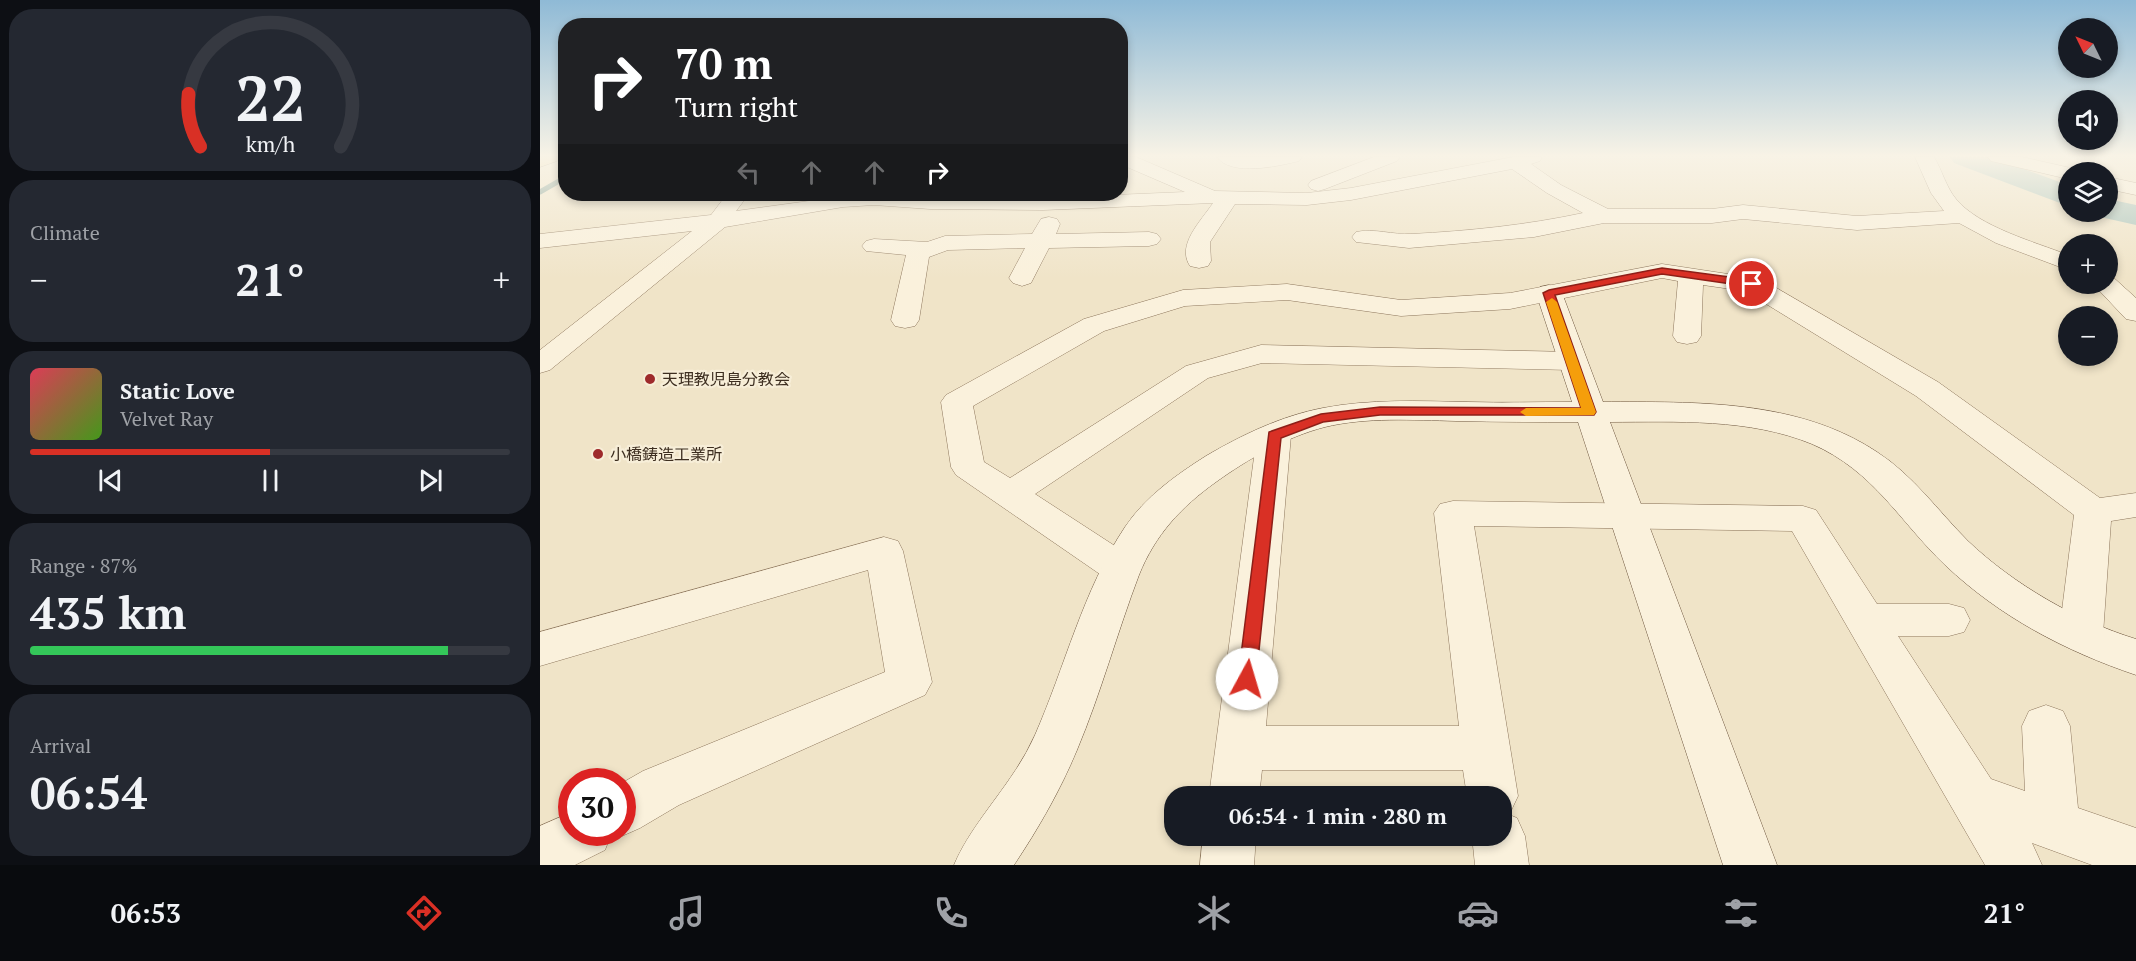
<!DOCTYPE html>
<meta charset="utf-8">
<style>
:root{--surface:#171b24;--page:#242831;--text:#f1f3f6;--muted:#9ea1a6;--line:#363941;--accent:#d93025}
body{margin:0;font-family:"PT Serif","Noto Sans JP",serif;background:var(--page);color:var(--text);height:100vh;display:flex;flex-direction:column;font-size:22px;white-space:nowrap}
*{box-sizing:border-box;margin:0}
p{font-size:20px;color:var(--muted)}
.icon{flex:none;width:33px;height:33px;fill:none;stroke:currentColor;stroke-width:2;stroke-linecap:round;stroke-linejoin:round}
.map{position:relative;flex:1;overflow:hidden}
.side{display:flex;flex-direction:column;gap:9px;padding:9px;background:#0d0f14;width:540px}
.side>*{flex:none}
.hud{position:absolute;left:18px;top:18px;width:570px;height:183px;border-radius:24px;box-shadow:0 3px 9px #0003;background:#202124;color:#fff;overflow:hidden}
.needle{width:39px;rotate:313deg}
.controls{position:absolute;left:1518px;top:18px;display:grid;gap:12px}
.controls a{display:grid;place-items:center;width:60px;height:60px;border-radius:50%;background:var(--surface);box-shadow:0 3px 9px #0003;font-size:30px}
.speed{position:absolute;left:18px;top:768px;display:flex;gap:12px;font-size:30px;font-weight:700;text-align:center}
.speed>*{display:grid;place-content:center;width:78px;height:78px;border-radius:50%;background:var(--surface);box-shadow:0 3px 9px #0003;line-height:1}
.speed .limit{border:9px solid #d22;background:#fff;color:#111}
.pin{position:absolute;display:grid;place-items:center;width:51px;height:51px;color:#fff;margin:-26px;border:3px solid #fff;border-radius:50%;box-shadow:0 2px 6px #0007}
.me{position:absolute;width:66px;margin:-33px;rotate:6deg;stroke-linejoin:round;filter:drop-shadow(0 0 4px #0008)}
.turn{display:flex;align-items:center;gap:21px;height:126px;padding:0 18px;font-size:27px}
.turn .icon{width:78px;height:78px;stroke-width:2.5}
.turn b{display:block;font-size:42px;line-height:51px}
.lanes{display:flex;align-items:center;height:57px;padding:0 18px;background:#0003;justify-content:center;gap:30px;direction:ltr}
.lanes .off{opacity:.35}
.big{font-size:45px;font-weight:600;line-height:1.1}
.side .widget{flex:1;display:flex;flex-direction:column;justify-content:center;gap:9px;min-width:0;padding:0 21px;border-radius:24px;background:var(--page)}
.side .dial{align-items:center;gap:0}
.dial svg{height:156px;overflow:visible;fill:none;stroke:var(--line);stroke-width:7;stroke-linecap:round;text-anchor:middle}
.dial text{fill:var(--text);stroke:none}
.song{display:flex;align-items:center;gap:18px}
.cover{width:72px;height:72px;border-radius:9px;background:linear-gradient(135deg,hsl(350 70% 55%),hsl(100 70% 35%))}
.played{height:6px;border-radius:3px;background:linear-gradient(90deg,var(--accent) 50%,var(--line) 50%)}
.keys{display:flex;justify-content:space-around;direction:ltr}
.heat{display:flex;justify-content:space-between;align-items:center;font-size:33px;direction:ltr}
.charge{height:9px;border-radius:4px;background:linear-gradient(90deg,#34c759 87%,var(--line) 0)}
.trip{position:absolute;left:624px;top:786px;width:348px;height:60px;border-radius:24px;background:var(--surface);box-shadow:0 3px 9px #0003;font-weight:600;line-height:60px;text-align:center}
.tabs{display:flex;height:96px;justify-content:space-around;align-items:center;background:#090b0e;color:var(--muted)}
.tabs .icon{width:42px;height:42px}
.tabs .current{color:var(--accent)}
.tabs b{font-size:27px;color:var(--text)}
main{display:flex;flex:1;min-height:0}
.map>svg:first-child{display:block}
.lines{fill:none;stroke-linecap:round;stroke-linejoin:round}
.stream{stroke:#6f938a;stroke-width:5}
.river{fill:#a9c4bc;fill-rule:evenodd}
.street-casing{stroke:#8d765c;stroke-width:1}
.secondary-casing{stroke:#6f573f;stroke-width:1}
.primary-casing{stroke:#5b4430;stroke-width:1}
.street{fill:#faf1dc;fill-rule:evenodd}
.secondary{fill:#faf1dc;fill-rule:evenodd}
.primary{fill:#f3d9a0;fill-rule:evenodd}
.route{fill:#d93025;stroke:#8d1f18;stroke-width:1.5}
.slow{fill:#f59e0b}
.poi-dot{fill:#9e2a2b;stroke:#f7eed8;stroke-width:2}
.labels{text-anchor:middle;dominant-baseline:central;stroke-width:4.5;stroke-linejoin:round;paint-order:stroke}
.poi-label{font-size:16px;fill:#3d2e20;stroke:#f7eed8;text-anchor:start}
</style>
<main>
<section class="side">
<div class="widget dial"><svg viewBox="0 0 100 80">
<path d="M14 69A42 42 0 1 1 86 69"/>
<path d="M14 69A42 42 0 0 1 8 42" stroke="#d93025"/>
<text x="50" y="56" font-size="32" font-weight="700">22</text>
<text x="50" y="72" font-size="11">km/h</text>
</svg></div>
<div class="widget"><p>Climate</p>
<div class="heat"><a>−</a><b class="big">21°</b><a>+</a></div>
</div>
<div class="widget">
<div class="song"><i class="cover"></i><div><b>Static Love</b><p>Velvet Ray</p></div></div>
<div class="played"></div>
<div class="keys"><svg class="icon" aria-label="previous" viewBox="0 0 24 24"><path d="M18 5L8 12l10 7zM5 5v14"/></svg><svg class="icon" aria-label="pause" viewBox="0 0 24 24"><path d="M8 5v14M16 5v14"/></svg><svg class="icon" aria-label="next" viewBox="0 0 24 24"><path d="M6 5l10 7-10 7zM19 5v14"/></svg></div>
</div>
<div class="widget"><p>Range · 87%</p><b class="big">435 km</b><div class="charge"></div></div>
<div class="widget"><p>Arrival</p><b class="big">06:54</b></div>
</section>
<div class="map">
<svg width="1596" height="865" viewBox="0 0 1596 865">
<rect width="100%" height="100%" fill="#f0e4c8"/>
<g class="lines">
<polyline class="stream" points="0,192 26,177"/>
<g class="river">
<polygon points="1410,157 1451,157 1528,185 1528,206 1414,163"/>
<polygon points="1568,199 1596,205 1596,225 1556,216 1553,212 1568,212"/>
</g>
<defs>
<g id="street">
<path d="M580 157H596L675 191 767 193 811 188 973 157H1002L1000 161 991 164 1021 185 1068 209H1172L1203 205 1317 216 1404 211 1391 193 1375 157H1394C1402 170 1406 187 1416 199 1439 227 1495 242 1528 255V270L1456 243 1419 223 1317 230 1203 219 1172 223H1064L994 237 869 248 816 242 812 237 816 232C834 228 853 235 871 234 929 231 987 225 1043 213L1007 193 972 169 811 200 767 205 695 204 670 242 671 261 668 266 659 268 650 266C636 245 661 221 673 203L503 210 390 209 334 205 303 207 185 227 10 370 0 373V350L152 231 0 248V234L171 215 187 194H209L196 211 320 194 503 198 645 192 580 164Z"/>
<path d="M677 157H762L759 161C739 166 691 177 677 157Z"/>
<polygon points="834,157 860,157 857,161 785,189 778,191 771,189 768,185 771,181"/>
<polygon points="1448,157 1482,157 1535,169 1538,172 1528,172 1528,179 1451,161"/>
<polygon points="1568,177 1596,183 1596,195 1568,189"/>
<polygon points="509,217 517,219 520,224 516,234 609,232 617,234 621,239 617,244 609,246 509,248 491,283 482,286 473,283 469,278 485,248 408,250 389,257 379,320 375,326 365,328 355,326 351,320 366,255 326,251 322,246 326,241 334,239 387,242 405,236 492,234 501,219"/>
<polygon points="1122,264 1221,279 1398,382 1560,498 1596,493 1596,517 1571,521 1563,634 1556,646 1541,651 1526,646 1519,634 1534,515 1376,396 1205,291 1163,285 1161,336 1157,342 1147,344 1137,342 1133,336 1138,281 1122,278 970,309 861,316 747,300 645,306 564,331 433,406 444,462 470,478 646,366 721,345 1032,352 1042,355 1047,361 1042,367 1032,370 722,363 668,378 495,494 595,559 601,569 595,579 581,583 567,579 416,475 411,467 401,402 406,395 544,319 643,290 747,284 861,300 970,293"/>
<polygon points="1568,277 1575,279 1596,298 1596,321 1586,319 1553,284 1568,284"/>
<polygon points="734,425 746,428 751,435 726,726 919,726 894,513 900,504 913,501 1263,506 1276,510 1337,604 1409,604 1424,608 1430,620 1424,632 1409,636 1358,636 1451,779 1485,791 1482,726 1489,711 1506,705 1523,711 1530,726 1538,808 1596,828 1596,865 1552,865 1492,843 1502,865 1445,865 1252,531 934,526 978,796 970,813 967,814 977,818 985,836 989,865 935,865 932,836 962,836 962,796 927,796 923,770 722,770 719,796 669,796 717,435 722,428"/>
<polygon points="344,537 358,541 363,551 392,682 385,695 139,805 100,828 82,836 74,832 82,832 82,783 103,771 345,672 328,570 0,666 0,632"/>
<polygon points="32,812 32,832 72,832 65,850 35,865 0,865 0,826"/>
<polygon points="663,836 716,836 714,865 660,865"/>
</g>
<path id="secondary" d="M1009 285 1018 287 1022 293 1063 402C1155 402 1257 399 1337 452 1373 475 1398 511 1428 541 1473 584 1537 621 1596 639V675C1525 651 1460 617 1405 565 1359 521 1334 471 1272 444 1209 418 1137 422 1070 422L1237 865H1183L1038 422C997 422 956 422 916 421 873 420 826 417 785 427 746 437 708 459 676 482 641 507 615 535 599 575 577 633 561 693 537 750 520 791 498 829 474 865H414C433 820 474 783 495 735 525 667 543 590 585 527 605 497 636 475 666 456 702 435 741 416 783 408 830 399 879 401 927 402 962 403 997 402 1032 402L996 293 1000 287Z"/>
<polygon id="primary" points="0,157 20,157 17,161 0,167"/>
</defs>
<use href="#street" class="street-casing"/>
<use href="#secondary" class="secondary-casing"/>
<use href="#primary" class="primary-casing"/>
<use href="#street" class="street"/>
<use href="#secondary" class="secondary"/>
<use href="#primary" class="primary"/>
</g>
<linearGradient id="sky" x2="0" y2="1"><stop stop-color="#8fbad6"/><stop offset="0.56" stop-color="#f8f3e6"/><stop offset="1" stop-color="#f8f3e6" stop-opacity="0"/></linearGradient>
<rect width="1596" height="278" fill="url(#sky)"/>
<polygon class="route" points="1122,268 1212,280 1218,284 1212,287 1122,274 1015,295 1056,412 1054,415 840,415 783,422 741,438 716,679 714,685 707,687 700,685 698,679 729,432 781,414 840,407 1041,408 1003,293 1009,290"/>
<polygon class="slow" points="1012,298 1017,302 1056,412 1054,415 986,416 980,412 986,408 1041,408 1006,302"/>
<g class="poi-dot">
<circle cx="110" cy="379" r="6"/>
<circle cx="58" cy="454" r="6"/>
</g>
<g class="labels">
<g class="poi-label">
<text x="122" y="379">天理教児島分教会</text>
<text x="70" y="454">小橋鋳造工業所</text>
</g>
</g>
</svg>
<div class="controls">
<a><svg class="needle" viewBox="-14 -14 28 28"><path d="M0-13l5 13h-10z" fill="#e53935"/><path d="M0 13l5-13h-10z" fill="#9ea1a6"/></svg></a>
<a><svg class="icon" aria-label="sound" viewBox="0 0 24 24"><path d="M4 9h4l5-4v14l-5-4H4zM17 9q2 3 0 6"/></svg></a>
<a><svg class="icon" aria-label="layers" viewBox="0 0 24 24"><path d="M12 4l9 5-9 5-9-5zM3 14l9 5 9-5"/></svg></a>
<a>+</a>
<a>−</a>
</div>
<div class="speed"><div class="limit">30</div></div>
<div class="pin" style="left:1212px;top:284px;background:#d93025"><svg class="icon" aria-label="arrive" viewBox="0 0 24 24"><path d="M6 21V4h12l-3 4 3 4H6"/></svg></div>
<svg class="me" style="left:707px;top:679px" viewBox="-20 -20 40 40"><circle r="19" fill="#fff"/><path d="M0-13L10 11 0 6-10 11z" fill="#d93025"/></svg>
<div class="trip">06:54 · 1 min · 280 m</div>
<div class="hud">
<div class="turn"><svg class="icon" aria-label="right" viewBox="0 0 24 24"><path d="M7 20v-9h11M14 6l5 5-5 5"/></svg><div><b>70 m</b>Turn right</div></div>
<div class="lanes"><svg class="icon off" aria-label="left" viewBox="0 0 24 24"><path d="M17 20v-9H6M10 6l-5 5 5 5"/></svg><svg class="icon off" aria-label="ahead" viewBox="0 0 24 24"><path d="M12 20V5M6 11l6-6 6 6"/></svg><svg class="icon off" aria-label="ahead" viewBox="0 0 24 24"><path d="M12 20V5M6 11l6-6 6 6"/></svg><svg class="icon" aria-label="right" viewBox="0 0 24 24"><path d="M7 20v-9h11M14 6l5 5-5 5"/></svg></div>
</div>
</div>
</main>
<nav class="tabs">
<b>06:53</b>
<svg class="icon current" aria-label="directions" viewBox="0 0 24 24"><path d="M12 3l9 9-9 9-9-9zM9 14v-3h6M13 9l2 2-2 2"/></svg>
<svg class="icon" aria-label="music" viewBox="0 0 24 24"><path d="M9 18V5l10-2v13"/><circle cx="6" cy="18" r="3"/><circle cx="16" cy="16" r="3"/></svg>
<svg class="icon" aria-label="phone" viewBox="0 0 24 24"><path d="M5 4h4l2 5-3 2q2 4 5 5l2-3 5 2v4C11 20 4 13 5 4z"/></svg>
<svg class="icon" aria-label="climate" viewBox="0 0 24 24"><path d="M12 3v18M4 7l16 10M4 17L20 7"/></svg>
<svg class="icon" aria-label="car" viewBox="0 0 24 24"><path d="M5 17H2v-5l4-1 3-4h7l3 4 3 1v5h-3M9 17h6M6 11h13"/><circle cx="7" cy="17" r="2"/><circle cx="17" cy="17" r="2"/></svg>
<svg class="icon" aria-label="filters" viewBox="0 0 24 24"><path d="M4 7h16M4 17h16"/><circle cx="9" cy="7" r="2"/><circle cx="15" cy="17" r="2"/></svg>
<b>21°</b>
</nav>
